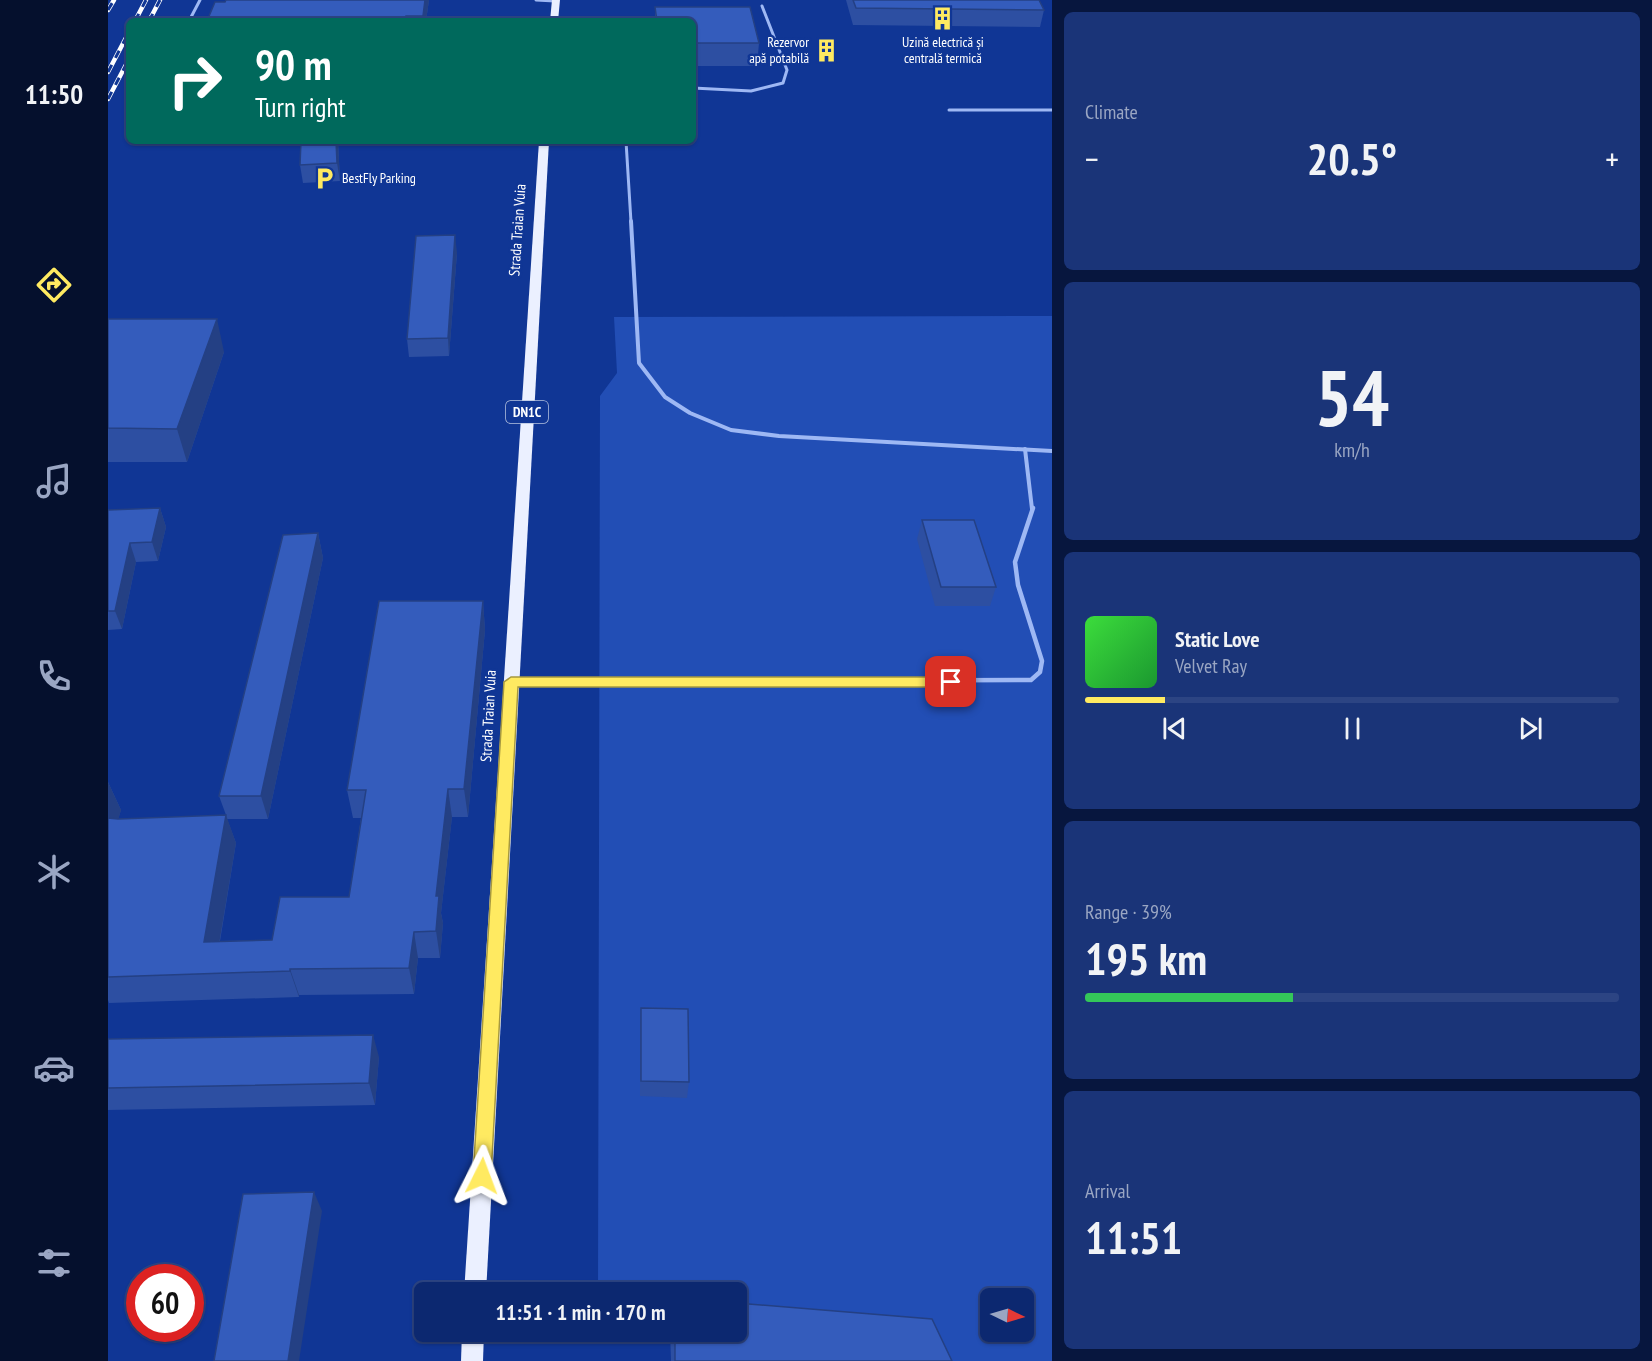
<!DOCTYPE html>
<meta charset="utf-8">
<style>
:root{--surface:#0c2870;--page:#1a3478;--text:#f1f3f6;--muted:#9aa6c3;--line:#2c4483;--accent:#ffea61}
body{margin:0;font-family:"PT Sans Narrow",sans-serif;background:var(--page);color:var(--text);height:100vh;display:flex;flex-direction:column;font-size:22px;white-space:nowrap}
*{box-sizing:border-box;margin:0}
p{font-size:20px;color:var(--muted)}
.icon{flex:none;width:33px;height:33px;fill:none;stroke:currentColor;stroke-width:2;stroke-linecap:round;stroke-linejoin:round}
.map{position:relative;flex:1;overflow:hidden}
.panel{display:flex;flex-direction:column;gap:12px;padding:12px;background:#07163e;width:600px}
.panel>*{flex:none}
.top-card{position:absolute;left:18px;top:18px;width:570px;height:126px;border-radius:9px;box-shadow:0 2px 4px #0004,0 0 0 2px var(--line);background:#00695c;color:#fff;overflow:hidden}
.needle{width:39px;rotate:95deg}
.controls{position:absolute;left:872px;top:1288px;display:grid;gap:12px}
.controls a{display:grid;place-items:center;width:54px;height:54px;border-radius:9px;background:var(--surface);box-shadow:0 2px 4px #0004,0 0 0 2px var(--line);font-size:30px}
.speed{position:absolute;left:18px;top:1264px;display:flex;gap:12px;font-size:30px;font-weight:700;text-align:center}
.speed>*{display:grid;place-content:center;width:78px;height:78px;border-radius:50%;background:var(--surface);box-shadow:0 2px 4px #0004,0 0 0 2px var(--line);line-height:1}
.speed .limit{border:9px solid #d22;background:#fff;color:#111}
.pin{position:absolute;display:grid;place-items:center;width:51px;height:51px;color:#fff;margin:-26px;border-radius:12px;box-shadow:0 3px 9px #0006}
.me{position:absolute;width:66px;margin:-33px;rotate:3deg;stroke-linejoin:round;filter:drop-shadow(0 0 4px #0008)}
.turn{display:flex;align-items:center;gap:21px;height:126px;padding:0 30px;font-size:27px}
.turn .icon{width:78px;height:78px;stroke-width:2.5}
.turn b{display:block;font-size:42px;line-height:51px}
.big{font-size:45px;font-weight:800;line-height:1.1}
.panel .widget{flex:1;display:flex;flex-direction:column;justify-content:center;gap:9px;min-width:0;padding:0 21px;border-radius:9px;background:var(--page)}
.panel .dial{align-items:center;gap:0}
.dial b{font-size:78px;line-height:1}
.song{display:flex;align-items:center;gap:18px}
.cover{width:72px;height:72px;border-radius:9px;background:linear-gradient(135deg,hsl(120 70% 55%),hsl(130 70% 35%))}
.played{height:6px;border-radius:3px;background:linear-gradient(90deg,var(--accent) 15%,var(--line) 15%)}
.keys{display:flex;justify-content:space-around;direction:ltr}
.heat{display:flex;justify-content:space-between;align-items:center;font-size:33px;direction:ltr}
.charge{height:9px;border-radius:4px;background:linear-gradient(90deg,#34c759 39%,var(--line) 0)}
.trip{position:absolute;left:306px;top:1282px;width:333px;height:60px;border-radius:9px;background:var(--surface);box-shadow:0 2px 4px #0004,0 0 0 2px var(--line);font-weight:800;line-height:60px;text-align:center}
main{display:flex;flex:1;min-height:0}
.tabs{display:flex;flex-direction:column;width:108px;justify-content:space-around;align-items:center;background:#05102d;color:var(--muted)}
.tabs .icon{width:42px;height:42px}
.tabs .selected{color:var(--accent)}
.tabs b{font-size:27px;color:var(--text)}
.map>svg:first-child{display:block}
.green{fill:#224eb5;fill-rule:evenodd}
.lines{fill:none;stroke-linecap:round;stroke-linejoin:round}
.lane-far2{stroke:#9eb8f4;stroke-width:3}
.lane-far1{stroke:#9eb8f4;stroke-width:4}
.lane{stroke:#9eb8f4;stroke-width:4.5}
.primary{fill:#ebf0ff;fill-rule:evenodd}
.rail-casing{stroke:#fff;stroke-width:4.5}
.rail{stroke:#103695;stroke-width:3;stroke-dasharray:8;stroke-linecap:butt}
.wall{fill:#2d4fa2}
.shaded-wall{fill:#244084}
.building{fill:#345cbc;stroke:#244084;stroke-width:1.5}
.route{fill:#ffea61;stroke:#a6983f;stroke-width:1.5}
.labels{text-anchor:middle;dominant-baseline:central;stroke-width:5;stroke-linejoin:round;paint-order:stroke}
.far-poi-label{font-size:14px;fill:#fff;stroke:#103695;text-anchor:end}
.shield{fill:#103695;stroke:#b7c3df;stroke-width:1.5}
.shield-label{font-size:14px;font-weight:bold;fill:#fff}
.street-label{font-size:15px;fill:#fff;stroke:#103695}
</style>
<main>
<nav class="tabs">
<b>11:50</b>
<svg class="icon selected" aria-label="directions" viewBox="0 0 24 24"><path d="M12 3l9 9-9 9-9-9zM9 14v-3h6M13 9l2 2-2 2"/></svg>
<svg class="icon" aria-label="music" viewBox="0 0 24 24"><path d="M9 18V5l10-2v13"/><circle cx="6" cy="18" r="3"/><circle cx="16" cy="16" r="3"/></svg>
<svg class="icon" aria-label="phone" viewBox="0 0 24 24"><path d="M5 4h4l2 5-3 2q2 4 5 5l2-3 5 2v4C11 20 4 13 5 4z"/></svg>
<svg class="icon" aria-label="climate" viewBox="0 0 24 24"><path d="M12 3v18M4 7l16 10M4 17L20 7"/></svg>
<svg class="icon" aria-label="car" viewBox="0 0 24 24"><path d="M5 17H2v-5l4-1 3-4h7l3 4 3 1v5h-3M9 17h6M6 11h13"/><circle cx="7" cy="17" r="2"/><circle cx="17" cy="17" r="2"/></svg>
<svg class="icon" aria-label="filters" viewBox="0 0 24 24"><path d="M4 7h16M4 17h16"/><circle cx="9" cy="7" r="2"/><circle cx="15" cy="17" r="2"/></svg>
</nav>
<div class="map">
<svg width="944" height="1361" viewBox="0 0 944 1361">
<rect width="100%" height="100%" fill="#103695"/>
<path class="green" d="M944 316V1361H837L629 1320 628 1293H490L492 396 509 373 506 317ZM882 1299H915V1332H882Z"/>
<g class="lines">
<g class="lane-far2">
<polyline points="428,0 447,1"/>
<polyline points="81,21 92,0"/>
<polyline points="585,88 643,91 675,83 679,70 654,6"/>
<polyline points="841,110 944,110"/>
<polyline points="518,141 523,222"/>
</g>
<g class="lane-far1">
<polyline points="523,221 531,363 557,397 582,413 623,430 671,436 944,451"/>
<polyline points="917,449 924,509"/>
</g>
<polyline class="lane" points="406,682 923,680 932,672 934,661 910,585 907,562 925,508"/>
<g class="primary">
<polygon points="444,0 452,0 450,21 442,21"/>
<polygon points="431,141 441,141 378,1293 356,1293"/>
<polygon points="354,1332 376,1332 375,1361 353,1361"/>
</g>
<defs>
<g id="rail">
<polyline points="0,10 6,0"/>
<polyline points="27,21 38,0"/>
<polyline points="41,21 52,0"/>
<polyline points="0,72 21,32"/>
<polyline points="0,99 21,59"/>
</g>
</defs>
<use href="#rail" class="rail-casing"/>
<use href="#rail" class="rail"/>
</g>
<g class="wall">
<polygon points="321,0 318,21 99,21"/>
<polygon points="738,0 931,0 936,10 932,27 745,25"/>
<polygon points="547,7 651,43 649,66 585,66 585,21 547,21"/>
<polygon points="230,141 232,181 195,183 192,165"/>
<polygon points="349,253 341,356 301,357 299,339"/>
<polygon points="0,319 116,352 79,462 0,462"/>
<polygon points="52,508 58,527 50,561 28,562 14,629 0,630 0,510"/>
<polygon points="814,520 888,587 882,606 827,606 809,539"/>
<polygon points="210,533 215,558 160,819 119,819 128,843 112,941 164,940 241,897 253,818 245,818 239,790 375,601 377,630 360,817 344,817 333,913 335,923 332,958 310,958 306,994 191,995 191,997 1,1003 0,1000 0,782 13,810 10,819 118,815 111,796"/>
<polygon points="533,1008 581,1082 579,1098 532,1096 532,1024"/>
<polygon points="0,1039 271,1057 267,1105 0,1110"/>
<polygon points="562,1332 628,1332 844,1361 563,1361"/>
</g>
<g class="shaded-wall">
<polygon points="317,0 321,0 318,21 315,21 315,16"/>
<polygon points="228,141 230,141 232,181 229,163"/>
<polygon points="347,235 349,253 341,356 340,338"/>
<polygon points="109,319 116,352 79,462 69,429"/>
<polygon points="52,508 58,527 50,561 44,542"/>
<polygon points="210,533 215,558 160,819 153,796"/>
<polygon points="22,543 28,562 14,629 7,611"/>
<polygon points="375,601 377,630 360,817 356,789"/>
<polygon points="0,782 13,810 3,845 0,839"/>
<polygon points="340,789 344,817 333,913 335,923 332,958 328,931 328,896"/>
<polygon points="118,815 128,843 107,968 96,942"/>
<polygon points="306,932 310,958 306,994 301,968"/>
<polygon points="182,969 191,995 191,997 182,971"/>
<polygon points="265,1035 271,1057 267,1105 261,1083"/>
<polygon points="206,1192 214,1211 191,1361 180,1361"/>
</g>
<g class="building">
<polygon points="118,0 317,0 315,16 298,16 297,21 99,21 107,2 117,2"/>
<polygon points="745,0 931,0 936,10 748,8"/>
<polygon points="547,7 642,7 651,43 585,43 585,21 549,21"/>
<polygon points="193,141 228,141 229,163 192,165"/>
<polygon points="347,235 340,338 299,339 308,236"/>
<polygon points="0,319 109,319 69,429 0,428"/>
<polygon points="52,508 44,542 22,543 7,611 0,611 0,510"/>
<polygon points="814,520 866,520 888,587 833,587"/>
<polygon points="210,533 153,796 111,796 175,535"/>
<polygon points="271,601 375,601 356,789 340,789 328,896 331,896 328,931 306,932 301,968 182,969 182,971 0,977 0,818 10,819 118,815 96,942 164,940 172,897 241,897 258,790 239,790"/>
<polygon points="533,1008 580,1009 581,1082 533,1081"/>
<polygon points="265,1035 261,1083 0,1088 0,1039"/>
<polygon points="206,1192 180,1361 106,1361 135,1194"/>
<polygon points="628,1303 824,1319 844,1361 567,1361 567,1332 628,1332"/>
</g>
<polygon class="route" points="403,677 843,677 849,682 843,687 410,687 383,1176 380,1182 374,1185 367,1182 365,1176 396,682"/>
<defs>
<symbol id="building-bare" viewBox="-9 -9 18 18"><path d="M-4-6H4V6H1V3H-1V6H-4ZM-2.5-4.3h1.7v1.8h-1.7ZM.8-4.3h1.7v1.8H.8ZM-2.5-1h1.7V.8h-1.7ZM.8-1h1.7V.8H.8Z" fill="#ffea61" stroke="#103695" stroke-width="2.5" paint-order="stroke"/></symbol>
<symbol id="parking-bare" viewBox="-9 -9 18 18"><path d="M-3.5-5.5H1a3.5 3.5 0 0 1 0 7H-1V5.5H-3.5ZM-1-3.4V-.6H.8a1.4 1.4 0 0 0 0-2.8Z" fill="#ffea61" stroke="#103695" stroke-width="2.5" paint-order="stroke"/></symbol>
</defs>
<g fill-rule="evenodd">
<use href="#building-bare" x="818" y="2" width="33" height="33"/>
<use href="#building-bare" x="702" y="34" width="33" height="33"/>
<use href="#parking-bare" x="200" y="162" width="33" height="33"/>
</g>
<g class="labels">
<g class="far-poi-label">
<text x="701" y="42">Rezervor<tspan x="701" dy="16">apă potabilă</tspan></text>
<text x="835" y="42" text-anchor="middle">Uzină electrică și<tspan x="835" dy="16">centrală termică</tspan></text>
<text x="234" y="178" text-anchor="start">BestFly Parking</text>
</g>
<rect class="shield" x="398" y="401" width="42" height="22" rx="4.5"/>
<g class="shield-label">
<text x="419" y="412">DN1C</text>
</g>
<g class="street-label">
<text transform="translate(409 230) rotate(-86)">Strada Traian Vuia</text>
<text transform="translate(380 716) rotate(-87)">Strada Traian Vuia</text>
</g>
</g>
</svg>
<div class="controls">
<a><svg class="needle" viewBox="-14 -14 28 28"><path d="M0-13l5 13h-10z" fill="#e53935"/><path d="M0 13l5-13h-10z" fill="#9aa6c3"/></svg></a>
</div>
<div class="speed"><div class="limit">60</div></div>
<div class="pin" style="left:843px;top:682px;background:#d93025"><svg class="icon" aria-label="arrive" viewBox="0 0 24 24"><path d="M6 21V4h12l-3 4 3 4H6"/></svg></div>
<svg class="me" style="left:374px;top:1176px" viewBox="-20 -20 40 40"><path d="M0-17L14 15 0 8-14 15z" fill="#ffea61" stroke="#fff" stroke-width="4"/></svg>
<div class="trip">11:51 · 1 min · 170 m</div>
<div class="top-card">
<div class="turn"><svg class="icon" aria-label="right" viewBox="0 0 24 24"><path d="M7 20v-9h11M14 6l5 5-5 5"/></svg><div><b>90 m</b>Turn right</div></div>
</div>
</div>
<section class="panel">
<div class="widget"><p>Climate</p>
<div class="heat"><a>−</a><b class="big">20.5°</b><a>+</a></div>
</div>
<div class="widget dial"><b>54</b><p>km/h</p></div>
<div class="widget">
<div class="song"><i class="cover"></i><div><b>Static Love</b><p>Velvet Ray</p></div></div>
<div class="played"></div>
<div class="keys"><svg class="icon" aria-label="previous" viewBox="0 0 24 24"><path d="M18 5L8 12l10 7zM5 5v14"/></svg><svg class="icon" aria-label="pause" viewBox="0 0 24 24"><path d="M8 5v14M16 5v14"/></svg><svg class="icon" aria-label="next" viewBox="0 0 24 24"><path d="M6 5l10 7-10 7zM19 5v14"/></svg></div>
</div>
<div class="widget"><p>Range · 39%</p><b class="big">195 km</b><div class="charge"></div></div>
<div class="widget"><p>Arrival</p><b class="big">11:51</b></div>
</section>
</main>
